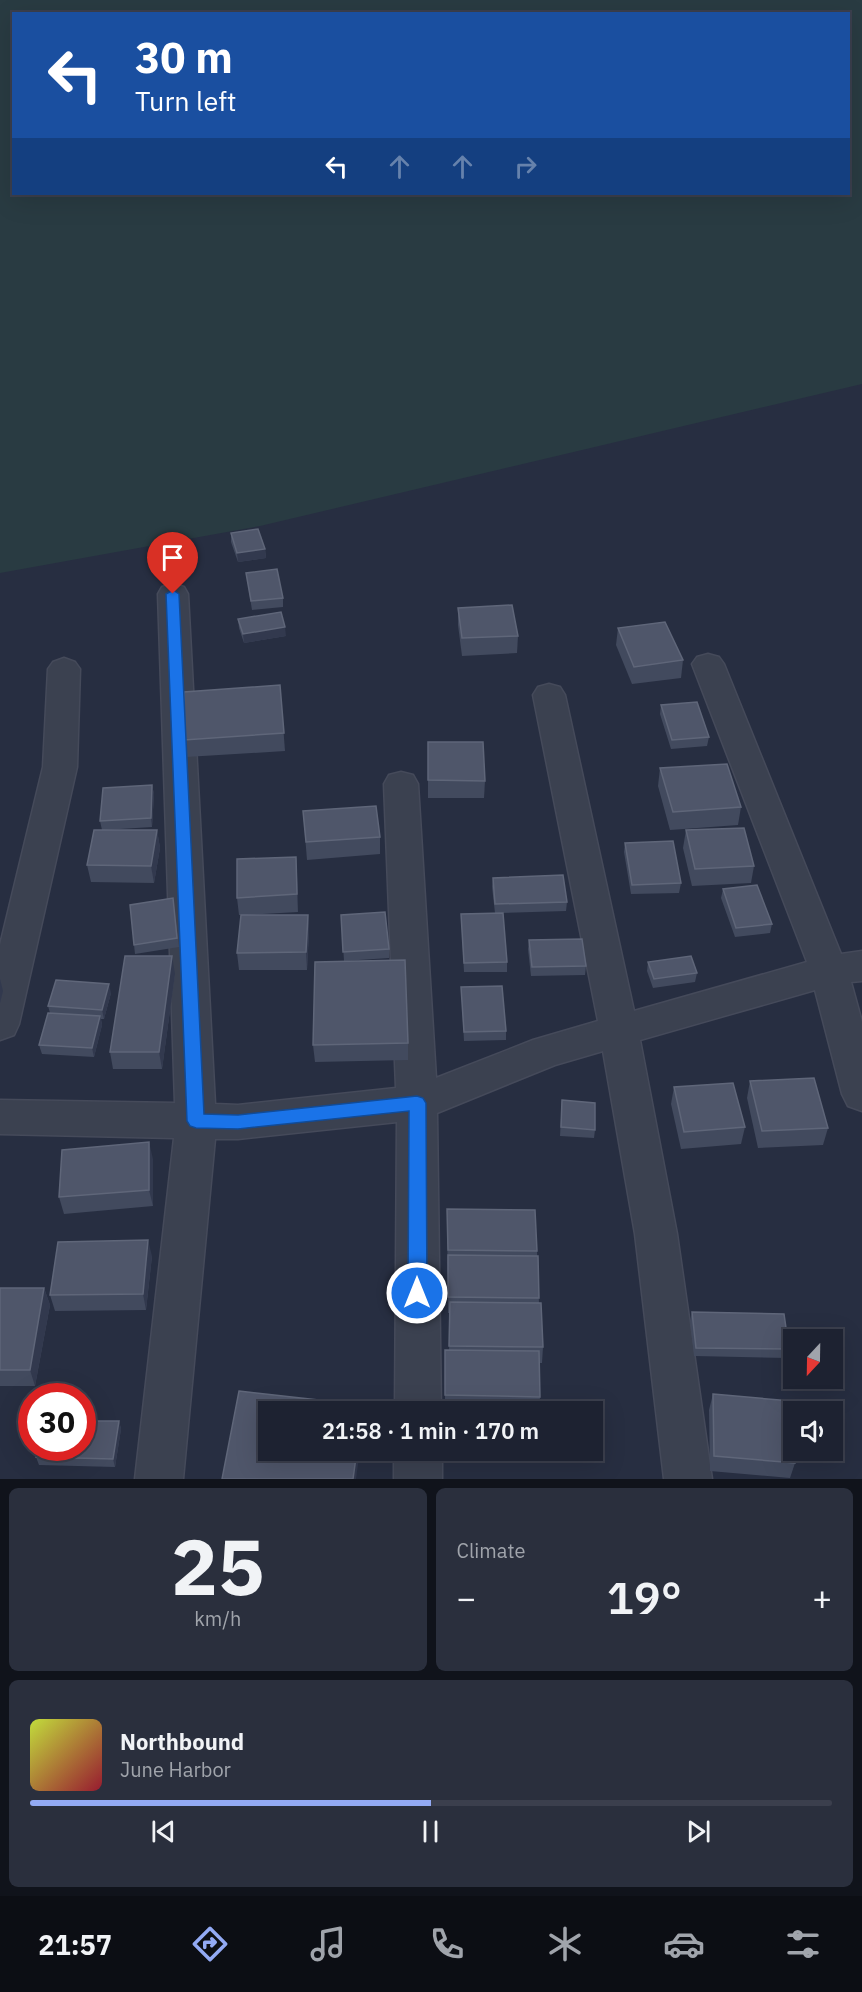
<!DOCTYPE html>
<meta charset="utf-8">
<style>
:root{--surface:#1d2231;--page:#2a2f3d;--text:#f1f3f6;--muted:#a0a4ab;--line:#3b3f4d;--accent:#93aaf4}
body{margin:0;font-family:"IBM Plex Sans",sans-serif;background:var(--page);color:var(--text);height:100vh;display:flex;flex-direction:column;font-size:22px;white-space:nowrap}
*{box-sizing:border-box;margin:0}
p{font-size:20px;color:var(--muted)}
.icon{flex:none;width:33px;height:33px;fill:none;stroke:currentColor;stroke-width:2;stroke-linecap:round;stroke-linejoin:round}
.map{position:relative;height:1479px;overflow:hidden}
.sheet{display:flex;flex-direction:column;gap:9px;padding:9px;background:#10131b;flex:1}
.sheet>*{flex:none}
.top-card{position:absolute;left:12px;top:12px;width:838px;height:183px;border-radius:0px;box-shadow:0 6px 24px #0002,0 0 0 2px var(--line);background:#1a4fa0;color:#fff;overflow:hidden}
.needle{width:39px;rotate:202deg}
.buttons{position:absolute;left:783px;top:1329px;display:grid;gap:12px}
.buttons a{display:grid;place-items:center;width:60px;height:60px;border-radius:0px;background:var(--surface);box-shadow:0 6px 24px #0002,0 0 0 2px var(--line);font-size:30px}
.speed{position:absolute;left:18px;top:1383px;display:flex;gap:12px;font-size:30px;font-weight:700;text-align:center}
.speed>*{display:grid;place-content:center;width:78px;height:78px;border-radius:50%;background:var(--surface);box-shadow:0 6px 24px #0002,0 0 0 2px var(--line);line-height:1}
.speed .limit{border:9px solid #d22;background:#fff;color:#111}
.pin{position:absolute;display:grid;place-items:center;width:51px;height:51px;color:#fff;margin:-62px -26px;border-radius:50% 50% 50% 0;rotate:-45deg;box-shadow:0 0 6px #0007}
.pin .icon{rotate:45deg}
.me{position:absolute;width:66px;margin:-33px;rotate:0deg;stroke-linejoin:round;filter:drop-shadow(0 0 4px #0008)}
.turn{display:flex;align-items:center;gap:21px;height:126px;padding:0 24px;font-size:27px}
.turn .icon{width:78px;height:78px;stroke-width:2.5}
.turn b{display:block;font-size:42px;line-height:51px}
.lanes{display:flex;align-items:center;height:57px;padding:0 24px;background:#0003;justify-content:center;gap:30px;direction:ltr}
.lanes .off{opacity:.35}
.big{font-size:45px;font-weight:600;line-height:1.1}
.sheet .widget{flex:1;display:flex;flex-direction:column;justify-content:center;gap:9px;min-width:0;padding:0 21px;border-radius:9px;background:var(--page)}
.sheet .dial{align-items:center;gap:0}
.dial b{font-size:78px;line-height:1}
.song{display:flex;align-items:center;gap:18px}
.cover{width:72px;height:72px;border-radius:9px;background:linear-gradient(135deg,hsl(70 70% 55%),hsl(350 70% 35%))}
.played{height:6px;border-radius:3px;background:linear-gradient(90deg,var(--accent) 50%,var(--line) 50%)}
.keys{display:flex;justify-content:space-around;direction:ltr}
.heat{display:flex;justify-content:space-between;align-items:center;font-size:33px;direction:ltr}
.sheet .tiles{flex:1;display:grid;gap:9px;grid-template-columns:1fr 1fr}
.widget:last-child{grid-column:span 2}
.trip{position:absolute;left:258px;top:1401px;width:345px;height:60px;border-radius:0px;background:var(--surface);box-shadow:0 6px 24px #0002,0 0 0 2px var(--line);font-weight:600;line-height:60px;text-align:center}
.menu{display:flex;height:96px;justify-content:space-around;align-items:center;background:#0c0e14;color:var(--muted)}
.menu .icon{width:42px;height:42px}
.menu .current{color:var(--accent)}
.menu b{font-size:27px;color:var(--text)}
.map>svg:first-child{display:block}
.green{fill:#293b42;fill-rule:evenodd}
.lines{fill:none;stroke-linecap:round;stroke-linejoin:round}
.minor-casing{stroke:#454a5a;stroke-width:3}
.minor{fill:#3b4150;fill-rule:evenodd}
.wall{fill:#424a5e}
.shaded-wall{fill:#32394e}
.building{fill:#4f566a;stroke:#5f6679;stroke-width:1.5}
.route{fill:#1a73e8;stroke:#114b97;stroke-width:1.5}
</style>
<div class="map">
<svg width="862" height="1479" viewBox="0 0 862 1479">
<rect width="100%" height="100%" fill="#272e41"/>
<path class="green" d="M0 0H862V384L260 526 0 573ZM14 14H849V194H14Z"/>
<g class="lines">
<defs>
<g id="minor">
<polygon points="173,584 184,587 188,594 215,1104 238,1105 396,1088 384,784 389,775 401,772 413,775 418,784 436,1078 533,1040 598,1021 533,695 538,687 549,684 560,687 565,695 634,1011 807,962 692,664 697,657 708,654 719,657 724,664 841,954 862,951 862,981 851,982 862,1022 862,1111 848,1106 842,1094 815,990 640,1040 677,1234 712,1479 664,1479 635,1234 603,1051 555,1065 437,1113 441,1412 395,1412 397,1122 238,1139 215,1139 183,1479 135,1479 174,1138 0,1134 0,1100 175,1103 158,594 162,587"/>
<polygon points="64,658 75,662 80,669 77,767 19,1024 14,1035 0,1040 0,945 43,767 48,669 53,662"/>
<rect x="394" y="1450" width="48" height="29"/>
</g>
</defs>
<use href="#minor" class="minor-casing"/>
<use href="#minor" class="minor"/>
</g>
<g class="wall">
<polygon points="231,533 265,549 266,558 238,562 231,542"/>
<polygon points="246,573 283,598 283,607 252,610"/>
<polygon points="458,608 518,636 517,653 462,656 458,625"/>
<polygon points="238,619 286,636 244,643 239,628"/>
<polygon points="618,628 683,660 681,678 632,684 616,645"/>
<polygon points="280,685 285,751 186,757 184,740"/>
<polygon points="661,705 709,737 707,746 671,749 660,714"/>
<polygon points="428,742 485,781 484,798 428,798"/>
<polygon points="660,768 741,807 738,825 670,830 658,786"/>
<polygon points="152,785 154,794 152,827 104,830 157,830 160,848 154,883 91,882 87,865 102,830 100,821"/>
<polygon points="303,811 380,837 380,854 307,860"/>
<polygon points="686,830 754,866 751,883 692,886 683,848"/>
<polygon points="625,843 681,883 679,893 631,894 624,852"/>
<polygon points="297,874 298,912 247,915 308,915 309,932 307,970 239,970 237,953 241,915 239,915 237,898"/>
<polygon points="493,878 567,902 566,911 498,913 507,962 507,972 464,972 461,914 495,913 492,887"/>
<polygon points="723,889 772,924 770,933 735,937 721,898"/>
<polygon points="173,898 179,947 135,954 134,945"/>
<polygon points="341,915 389,949 389,958 344,961"/>
<polygon points="529,940 586,966 585,975 531,976 528,949"/>
<polygon points="648,962 697,973 695,982 653,988 647,971"/>
<polygon points="175,974 162,1069 113,1069 110,1052"/>
<polygon points="461,987 506,1031 506,1040 464,1041"/>
<polygon points="111,993 104,1019 101,1019 102,1025 94,1057 42,1054 39,1045 50,1013 48,1006"/>
<polygon points="408,1043 408,1060 315,1062 313,1045"/>
<polygon points="750,1081 828,1128 823,1145 758,1148 747,1098"/>
<polygon points="674,1087 745,1127 741,1144 681,1149 671,1104"/>
<polygon points="562,1100 595,1130 594,1138 560,1136"/>
<polygon points="153,1159 153,1206 64,1214 59,1197"/>
<polygon points="447,1209 537,1251 539,1303 543,1347 542,1363 539,1363 540,1397 539,1412 445,1411 445,1350 449,1350 450,1313 448,1313"/>
<polygon points="152,1256 146,1310 55,1311 50,1295"/>
<polygon points="0,1288 44,1288 50,1305 35,1386 0,1386"/>
<polygon points="692,1312 789,1349 787,1358 694,1356 690,1321"/>
<polygon points="713,1394 795,1463 790,1478 710,1471 709,1410"/>
<polygon points="119,1421 121,1429 115,1467 39,1465 36,1457"/>
</g>
<g class="shaded-wall">
<polygon points="265,549 266,558 238,562 237,553"/>
<polygon points="285,627 286,636 244,643 243,634"/>
<polygon points="152,785 154,794 152,827 151,818"/>
<polygon points="157,830 160,848 154,883 151,866"/>
<polygon points="296,857 297,874 298,912 297,894"/>
<polygon points="308,915 309,932 307,970 306,952"/>
<polygon points="172,956 175,974 162,1069 159,1052"/>
<polygon points="0,979 3,991 0,1003"/>
<polygon points="109,984 111,993 104,1019 102,1010"/>
<polygon points="100,1016 102,1025 94,1057 92,1048"/>
<polygon points="149,1142 153,1159 153,1206 149,1190"/>
<polygon points="148,1240 152,1256 146,1310 143,1294"/>
<polygon points="44,1288 50,1305 35,1386 30,1370"/>
<polygon points="119,1421 121,1429 115,1467 113,1459"/>
<polygon points="357,1450 360,1450 356,1479 353,1479"/>
</g>
<g class="building">
<polygon points="258,529 265,549 237,553 231,533"/>
<polygon points="277,569 283,598 251,601 246,573"/>
<polygon points="512,605 518,636 462,638 458,608"/>
<polygon points="281,612 285,627 243,634 238,619"/>
<polygon points="665,622 683,660 634,667 618,628"/>
<polygon points="280,685 284,733 184,740 184,692"/>
<polygon points="697,702 709,737 672,740 661,705"/>
<polygon points="428,742 483,742 485,781 428,780"/>
<polygon points="727,764 741,807 673,812 660,768"/>
<polygon points="152,785 151,818 100,821 103,788"/>
<polygon points="376,806 380,837 306,842 303,811"/>
<polygon points="744,828 754,866 695,869 686,830"/>
<polygon points="94,830 157,830 151,866 87,865"/>
<polygon points="673,841 681,883 632,885 625,843"/>
<polygon points="296,857 297,894 237,898 237,859"/>
<polygon points="563,875 567,902 495,904 493,878"/>
<polygon points="757,885 772,924 736,928 723,889"/>
<polygon points="173,898 177,938 134,945 130,905"/>
<polygon points="385,912 389,949 343,952 341,915"/>
<polygon points="503,913 507,962 464,963 461,914"/>
<polygon points="241,915 308,915 306,952 237,953"/>
<polygon points="582,939 586,966 532,967 529,940"/>
<polygon points="125,956 172,956 159,1052 110,1052"/>
<polygon points="691,956 697,973 654,979 648,962"/>
<polygon points="405,960 408,1043 313,1045 315,962"/>
<polygon points="56,980 109,984 102,1010 48,1006"/>
<polygon points="502,986 506,1031 464,1032 461,987"/>
<polygon points="48,1013 100,1016 92,1048 39,1045"/>
<polygon points="814,1078 828,1128 762,1131 750,1081"/>
<polygon points="733,1083 745,1127 684,1132 674,1087"/>
<polygon points="562,1100 595,1103 595,1130 561,1127"/>
<polygon points="149,1142 149,1190 59,1197 62,1150"/>
<polygon points="447,1209 535,1210 537,1251 448,1250"/>
<polygon points="148,1240 143,1294 50,1295 58,1242"/>
<polygon points="448,1255 538,1256 539,1298 448,1297"/>
<polygon points="0,1288 44,1288 30,1370 0,1370"/>
<polygon points="450,1302 541,1303 543,1347 449,1346"/>
<polygon points="692,1312 784,1314 789,1349 696,1348"/>
<polygon points="445,1350 539,1351 540,1397 445,1395"/>
<polygon points="239,1391 363,1405 362,1412 268,1412 268,1450 357,1450 353,1479 222,1479"/>
<polygon points="713,1394 791,1401 795,1463 714,1456"/>
<polygon points="82,1421 119,1421 113,1459 36,1457 38,1448 82,1448"/>
</g>
<polygon class="route" points="173,590 179,594 204,1114 238,1115 417,1096 423,1098 426,1103 427,1293 424,1299 417,1301 411,1299 408,1293 409,1111 238,1129 196,1128 190,1126 187,1121 166,594"/>
</svg>
<div class="buttons">
<a><svg class="needle" viewBox="-14 -14 28 28"><path d="M0-13l5 13h-10z" fill="#e53935"/><path d="M0 13l5-13h-10z" fill="#a0a4ab"/></svg></a>
<a><svg class="icon" aria-label="sound" viewBox="0 0 24 24"><path d="M4 9h4l5-4v14l-5-4H4zM17 9q2 3 0 6"/></svg></a>
</div>
<div class="speed"><div class="limit">30</div></div>
<div class="pin" style="left:173px;top:594px;background:#d93025"><svg class="icon" aria-label="arrive" viewBox="0 0 24 24"><path d="M6 21V4h12l-3 4 3 4H6"/></svg></div>
<svg class="me" style="left:417px;top:1293px" viewBox="-20 -20 40 40"><circle r="17" fill="#1a73e8" stroke="#fff" stroke-width="3"/><path d="M0-11L8 9 0 5-8 9z" fill="#fff"/></svg>
<div class="trip">21:58 · 1 min · 170 m</div>
<div class="top-card">
<div class="turn"><svg class="icon" aria-label="left" viewBox="0 0 24 24"><path d="M17 20v-9H6M10 6l-5 5 5 5"/></svg><div><b>30 m</b>Turn left</div></div>
<div class="lanes"><svg class="icon" aria-label="left" viewBox="0 0 24 24"><path d="M17 20v-9H6M10 6l-5 5 5 5"/></svg><svg class="icon off" aria-label="ahead" viewBox="0 0 24 24"><path d="M12 20V5M6 11l6-6 6 6"/></svg><svg class="icon off" aria-label="ahead" viewBox="0 0 24 24"><path d="M12 20V5M6 11l6-6 6 6"/></svg><svg class="icon off" aria-label="right" viewBox="0 0 24 24"><path d="M7 20v-9h11M14 6l5 5-5 5"/></svg></div>
</div>
</div>
<section class="sheet">
<div class="tiles">
<div class="widget dial"><b>25</b><p>km/h</p></div>
<div class="widget"><p>Climate</p>
<div class="heat"><a>−</a><b class="big">19°</b><a>+</a></div>
</div>
<div class="widget">
<div class="song"><i class="cover"></i><div><b>Northbound</b><p>June Harbor</p></div></div>
<div class="played"></div>
<div class="keys"><svg class="icon" aria-label="previous" viewBox="0 0 24 24"><path d="M18 5L8 12l10 7zM5 5v14"/></svg><svg class="icon" aria-label="pause" viewBox="0 0 24 24"><path d="M8 5v14M16 5v14"/></svg><svg class="icon" aria-label="next" viewBox="0 0 24 24"><path d="M6 5l10 7-10 7zM19 5v14"/></svg></div>
</div>
</div>
</section>
<nav class="menu">
<b>21:57</b>
<svg class="icon current" aria-label="directions" viewBox="0 0 24 24"><path d="M12 3l9 9-9 9-9-9zM9 14v-3h6M13 9l2 2-2 2"/></svg>
<svg class="icon" aria-label="music" viewBox="0 0 24 24"><path d="M9 18V5l10-2v13"/><circle cx="6" cy="18" r="3"/><circle cx="16" cy="16" r="3"/></svg>
<svg class="icon" aria-label="phone" viewBox="0 0 24 24"><path d="M5 4h4l2 5-3 2q2 4 5 5l2-3 5 2v4C11 20 4 13 5 4z"/></svg>
<svg class="icon" aria-label="climate" viewBox="0 0 24 24"><path d="M12 3v18M4 7l16 10M4 17L20 7"/></svg>
<svg class="icon" aria-label="car" viewBox="0 0 24 24"><path d="M5 17H2v-5l4-1 3-4h7l3 4 3 1v5h-3M9 17h6M6 11h13"/><circle cx="7" cy="17" r="2"/><circle cx="17" cy="17" r="2"/></svg>
<svg class="icon" aria-label="filters" viewBox="0 0 24 24"><path d="M4 7h16M4 17h16"/><circle cx="9" cy="7" r="2"/><circle cx="15" cy="17" r="2"/></svg>
</nav>
